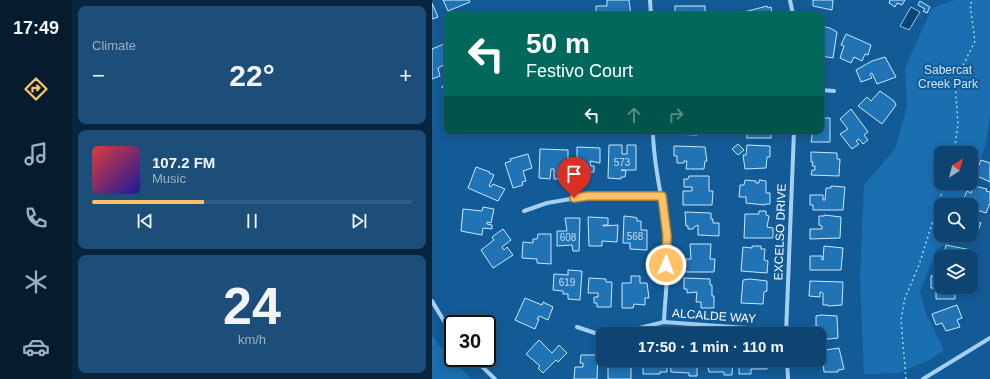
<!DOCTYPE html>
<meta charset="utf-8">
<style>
:root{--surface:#0e4471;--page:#1c4e79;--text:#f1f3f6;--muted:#9bb0c3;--line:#2e5c84;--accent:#ffc165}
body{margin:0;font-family:Arial,sans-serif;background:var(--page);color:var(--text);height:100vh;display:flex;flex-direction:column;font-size:15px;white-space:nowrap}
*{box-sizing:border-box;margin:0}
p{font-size:13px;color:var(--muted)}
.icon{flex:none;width:22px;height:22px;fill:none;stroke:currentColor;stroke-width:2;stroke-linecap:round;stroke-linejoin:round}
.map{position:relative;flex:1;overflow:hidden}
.panel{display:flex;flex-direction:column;gap:6px;padding:6px;background:#08253e;width:360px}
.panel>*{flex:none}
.banner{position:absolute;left:12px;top:12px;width:380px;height:122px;border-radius:8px;box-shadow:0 2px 10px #0003,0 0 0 1px var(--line);background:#00695c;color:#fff;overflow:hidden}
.needle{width:26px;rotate:36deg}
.tools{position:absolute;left:502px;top:146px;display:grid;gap:8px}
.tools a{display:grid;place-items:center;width:44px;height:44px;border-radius:8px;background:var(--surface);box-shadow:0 2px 10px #0003,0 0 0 1px var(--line);font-size:20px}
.speed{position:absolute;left:12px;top:315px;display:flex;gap:8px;font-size:20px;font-weight:700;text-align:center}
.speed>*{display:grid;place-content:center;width:52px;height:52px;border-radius:50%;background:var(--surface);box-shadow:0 2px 10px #0003,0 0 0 1px var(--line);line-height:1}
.speed .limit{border:2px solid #111;border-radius:6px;background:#fff;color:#111}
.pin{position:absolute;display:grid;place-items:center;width:34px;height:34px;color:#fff;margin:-41px -17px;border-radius:50% 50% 50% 0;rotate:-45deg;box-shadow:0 0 4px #0007}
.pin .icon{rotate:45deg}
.me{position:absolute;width:44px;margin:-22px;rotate:2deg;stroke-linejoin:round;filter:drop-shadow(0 0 3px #0008)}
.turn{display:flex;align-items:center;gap:14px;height:84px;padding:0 16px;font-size:18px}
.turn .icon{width:52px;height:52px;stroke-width:2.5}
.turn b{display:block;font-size:28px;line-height:34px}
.lanes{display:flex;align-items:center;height:38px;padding:0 16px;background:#0003;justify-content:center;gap:20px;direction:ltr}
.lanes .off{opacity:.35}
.big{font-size:30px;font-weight:800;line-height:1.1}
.panel .card{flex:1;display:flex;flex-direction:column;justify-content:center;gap:6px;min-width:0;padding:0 14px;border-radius:8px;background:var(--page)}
.panel .dial{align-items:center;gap:0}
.dial b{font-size:52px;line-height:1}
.song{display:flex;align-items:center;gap:12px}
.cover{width:48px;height:48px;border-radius:6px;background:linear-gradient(135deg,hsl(0 70% 55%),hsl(240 70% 35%))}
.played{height:4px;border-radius:2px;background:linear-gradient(90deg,var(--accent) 35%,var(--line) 35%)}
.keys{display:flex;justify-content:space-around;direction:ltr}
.heat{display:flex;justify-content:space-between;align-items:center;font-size:22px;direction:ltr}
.trip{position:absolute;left:164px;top:327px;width:230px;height:40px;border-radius:8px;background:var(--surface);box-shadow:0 2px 10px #0003,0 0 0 1px var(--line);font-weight:800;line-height:40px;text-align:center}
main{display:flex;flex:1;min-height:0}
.tab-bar{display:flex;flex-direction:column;width:72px;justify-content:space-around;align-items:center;background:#061b2d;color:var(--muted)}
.tab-bar .icon{width:28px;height:28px}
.tab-bar .current{color:var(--accent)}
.tab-bar b{font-size:18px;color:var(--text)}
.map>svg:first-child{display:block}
.green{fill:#1a6fb1}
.water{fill:#0b4373;stroke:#94cdf6}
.building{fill:#2074b6;stroke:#cbe7fd}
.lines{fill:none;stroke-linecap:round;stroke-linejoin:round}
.path{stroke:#a3d0f3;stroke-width:1.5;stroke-dasharray:2 3;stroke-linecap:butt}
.service{stroke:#a3d0f3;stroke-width:3}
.minor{stroke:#a3d0f3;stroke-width:4}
.route-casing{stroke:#a67d42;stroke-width:10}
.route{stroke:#ffc165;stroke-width:7}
.labels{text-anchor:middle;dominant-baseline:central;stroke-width:4;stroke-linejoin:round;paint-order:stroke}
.number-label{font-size:10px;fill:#c7dced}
.park-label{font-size:12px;fill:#cbe7fd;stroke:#125b97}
.street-label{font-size:12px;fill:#fff;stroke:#125b97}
</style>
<main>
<nav class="tab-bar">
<b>17:49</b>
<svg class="icon current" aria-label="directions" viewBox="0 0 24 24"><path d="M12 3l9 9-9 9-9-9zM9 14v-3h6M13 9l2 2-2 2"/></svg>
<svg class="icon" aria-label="music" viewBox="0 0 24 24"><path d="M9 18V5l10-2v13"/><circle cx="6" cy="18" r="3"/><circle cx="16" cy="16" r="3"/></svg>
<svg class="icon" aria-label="phone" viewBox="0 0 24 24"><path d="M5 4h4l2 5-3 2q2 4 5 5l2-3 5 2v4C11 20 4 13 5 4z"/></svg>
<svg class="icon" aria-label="climate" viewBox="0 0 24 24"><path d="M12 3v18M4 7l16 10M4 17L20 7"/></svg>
<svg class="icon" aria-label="car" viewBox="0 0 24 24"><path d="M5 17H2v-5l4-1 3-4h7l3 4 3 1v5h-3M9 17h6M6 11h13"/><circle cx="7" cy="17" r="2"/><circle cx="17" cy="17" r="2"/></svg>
</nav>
<section class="panel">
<div class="card"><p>Climate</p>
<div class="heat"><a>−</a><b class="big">22°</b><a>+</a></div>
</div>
<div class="card">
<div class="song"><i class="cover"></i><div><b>107.2 FM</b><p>Music</p></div></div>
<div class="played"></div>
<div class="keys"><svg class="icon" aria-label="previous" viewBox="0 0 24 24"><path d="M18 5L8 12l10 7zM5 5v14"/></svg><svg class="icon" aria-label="pause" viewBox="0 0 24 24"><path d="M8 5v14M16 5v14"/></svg><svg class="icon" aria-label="next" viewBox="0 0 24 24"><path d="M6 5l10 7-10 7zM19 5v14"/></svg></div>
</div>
<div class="card dial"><b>24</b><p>km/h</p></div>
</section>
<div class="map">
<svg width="558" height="379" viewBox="0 0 558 379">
<rect width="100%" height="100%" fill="#125b97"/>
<g class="green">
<path d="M523 0H558V114C556 138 550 162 539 182V153H509V183H539L530 198 529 205H509V235H520L516 243 505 249 488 291 494 314 512 350 499 359 467 373 432 374 428 277 432 185 463 149 475 106 473 68 500 8Z"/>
<polygon points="0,334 5,343 39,379 0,379"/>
</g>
<polygon class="water" points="479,7 488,12 477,30 468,26"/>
<g class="building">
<polygon points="11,0 37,0 38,2 16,11"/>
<polygon points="175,0 197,0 199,15 164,15 164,6 175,6"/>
<polygon points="381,0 401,0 400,10 381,6"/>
<polygon points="458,0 473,0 470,5 465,3 463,7 457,3"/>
<polygon points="488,1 498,7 495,13 491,11 493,9 486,5"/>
<polygon points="0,3 6,17 0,19"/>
<rect x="243" y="6" width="30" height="9"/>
<polygon points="335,6 336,8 339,7 340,15 312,15 312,12"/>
<polygon points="389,26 398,28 405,32 401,58 389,56"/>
<polygon points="414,34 439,45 436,55 433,54 430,61 422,57 419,63 408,58 412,46 409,45"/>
<polygon points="12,44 15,51 15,63 6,68 8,76 0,79 0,49"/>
<polygon points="453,57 464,77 445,84 440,73 438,74 440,78 429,82 424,70 440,61"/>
<polygon points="448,91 462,101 464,105 450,124 426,106 435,97 439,101"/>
<polygon points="13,104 15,104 15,128 12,128"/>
<polygon points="419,109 436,132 432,135 436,140 431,144 427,139 424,141 427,144 420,149 408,134 416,129 408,119"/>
<polygon points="389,118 398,118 398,142 379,142 381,131 389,131"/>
<polygon points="240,131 266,131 265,135 240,134"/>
<rect x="315" y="131" width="24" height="7"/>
<polygon points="306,144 312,150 306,155 300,149"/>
<polygon points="177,145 190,145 190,154 195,154 195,145 204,145 204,170 189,170 194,171 193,177 189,177 189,179 176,178"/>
<polygon points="315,145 338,146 338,157 335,157 334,168 313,169 311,155 314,155"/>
<polygon points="242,146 273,147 275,161 273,161 272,169 254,169 255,161 252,161 252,163 245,163 245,156 242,156"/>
<polygon points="145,147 168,148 168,163 158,161 159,166 162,166 162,172 159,172 158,175 154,175 154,176 145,176"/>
<polygon points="108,149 136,150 136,179 122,179 122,169 119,169 118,179 107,178"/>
<polygon points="379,152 405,153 405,159 408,159 407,176 379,175 380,170 383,170 383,166 380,166 381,162 379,162"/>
<polygon points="96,154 100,168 91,171 94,181 90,182 91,185 81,188 73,163 79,161 78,159"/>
<polygon points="549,160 558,163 558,182 543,175"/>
<polygon points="44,167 58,172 57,173 62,175 57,186 59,187 61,184 73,189 66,201 36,188"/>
<polygon points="257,176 277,176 277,191 281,191 280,205 251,205 251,191 260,191 260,187 252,187 252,179 256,179"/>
<polygon points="313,180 324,181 324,183 327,183 327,180 334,181 334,193 338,193 338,204 333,204 333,205 314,203 314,197 307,197 308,185 312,185"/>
<polygon points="399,186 413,187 411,210 381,210 381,205 378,205 378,195 391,195 391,200 393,200 394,188 399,188"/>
<polygon points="542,186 555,189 554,191 558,192 558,203 554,213 539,208 539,205 537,205 538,203 531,200 535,191 539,193"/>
<polygon points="51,207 62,209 59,223 55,222 55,224 60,225 60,229 51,228 50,235 29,231 31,209 50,211"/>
<polygon points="327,211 334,211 334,215 337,216 335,227 341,228 341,238 312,238 313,214 327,214"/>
<polygon points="253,212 279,213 279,219 281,219 281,223 287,223 287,236 266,235 266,225 262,227 261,229 256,229 256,226 254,226"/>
<polygon points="392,215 409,217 408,238 378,239 378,229 390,229 390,226 387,225 387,216 392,216"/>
<polygon points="192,216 201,217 205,218 205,221 209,221 209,230 215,230 215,250 198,249 198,243 191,243"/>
<polygon points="156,217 176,218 176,225 171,225 171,226 186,225 185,242 170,241 170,246 157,246"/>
<polygon points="133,218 148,218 147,251 141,251 140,245 125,246 125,231 135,231"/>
<polygon points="539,220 549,223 544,235 540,234 537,242 524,235 539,235"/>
<polygon points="71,229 79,240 70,247 72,250 75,247 81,255 61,268 49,250 62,240 60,237"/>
<polygon points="106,234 119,234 119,264 105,263 105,259 90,258 91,242 101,243 101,239 105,239"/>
<polygon points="258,244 279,244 278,259 283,259 282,272 253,272 254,259 259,259"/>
<polygon points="514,245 539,250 537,257 527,257 525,255 524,257 511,257"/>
<polygon points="320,246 329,246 329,249 333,249 332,260 336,261 335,273 309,271 311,247 320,248"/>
<polygon points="392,246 411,248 409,270 378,270 378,256 390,256 390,260 391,260"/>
<polygon points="136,270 150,271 148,300 136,299 136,294 131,294 131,291 121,290 122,274 136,275"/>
<polygon points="199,276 208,276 208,283 215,283 217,298 213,298 213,305 202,304 201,308 190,308 190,283 199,283"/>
<polygon points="499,276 509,276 509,287 526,287 526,294 523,294 523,299 504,299 504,288 499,288"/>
<polygon points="157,278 174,279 174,282 180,282 179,307 165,307 165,303 162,303 162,297 166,297 166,293 156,293"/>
<polygon points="252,278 278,279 278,285 280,285 280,296 282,296 282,308 269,308 269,302 264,302 265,292 255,293 255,289 252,289"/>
<polygon points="318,279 335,281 335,291 332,292 331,304 309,303 311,280"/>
<polygon points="378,281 411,282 410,305 396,306 396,305 391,305 391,293 388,292 388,297 377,296"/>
<polygon points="93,298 110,305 111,302 121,307 116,320 107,316 105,319 107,319 103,329 83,320"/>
<polygon points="525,305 530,318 525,320 528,327 514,331 510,323 504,325 500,314"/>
<polygon points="389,315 405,316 406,338 388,340 387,343 387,334 377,334 377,329 386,329 386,326 384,326 384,316"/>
<polygon points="107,340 120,353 127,345 135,353 126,362 124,360 111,373 106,368 108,366 94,354"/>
<polygon points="407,348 412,369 406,370 406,372 392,372 391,360 388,361 389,365 377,367 376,360 387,360 387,351"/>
<polygon points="149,355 166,355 165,379 142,379 143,367 151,367 151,363 148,363"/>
<polygon points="176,360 191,360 191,367 199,367 199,379 176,379"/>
<polygon points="211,360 235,360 235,372 228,372 228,374 211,374"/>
<polygon points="238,360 265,360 265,376 257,376 257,373 239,372"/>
<polygon points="274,360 301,360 300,375 292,375 292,372 277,372"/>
<polygon points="307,360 335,360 335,369 319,369 319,374 307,374"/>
</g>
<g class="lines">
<g class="path">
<polyline points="522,153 526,124 523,82 543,41 538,4 542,0"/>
<polyline points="474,379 469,320 473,298 487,265 513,183"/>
</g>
<polyline class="service" points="11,87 15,86"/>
<g class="minor">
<polyline points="218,0 219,15"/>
<polyline points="358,0 361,15"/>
<polyline points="389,90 402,91"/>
<path d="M221 131C221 166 231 199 235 234 238 260 233 296 232 322"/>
<polyline points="92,211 115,203 156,196 230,196"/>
<polyline points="0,301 21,336"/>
<polyline points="145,327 163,333 183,334 232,322 354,331"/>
<polyline points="354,334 362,131"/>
<polyline points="41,358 63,379"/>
<polyline points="355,360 356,379"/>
<polyline points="491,379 558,338"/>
</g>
</g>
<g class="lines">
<defs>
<polyline id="route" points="142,198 156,196 230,196 235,236 234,265"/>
</defs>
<use href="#route" class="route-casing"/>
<use href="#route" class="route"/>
</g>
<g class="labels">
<g class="number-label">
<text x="190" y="162">573</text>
<text x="203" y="236">568</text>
<text x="136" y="237">608</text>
<text x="135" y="282">619</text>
</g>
<g class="park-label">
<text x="516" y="70">Sabercat<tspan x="516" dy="14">Creek Park</tspan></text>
</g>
<g class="street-label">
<text transform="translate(348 232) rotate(-88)">EXCELSO DRIVE</text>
<text transform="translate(282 316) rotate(4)">ALCALDE WAY</text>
</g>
</g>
</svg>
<div class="tools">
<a><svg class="needle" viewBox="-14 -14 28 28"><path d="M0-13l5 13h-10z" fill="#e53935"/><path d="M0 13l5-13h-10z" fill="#9bb0c3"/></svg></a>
<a><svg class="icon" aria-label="search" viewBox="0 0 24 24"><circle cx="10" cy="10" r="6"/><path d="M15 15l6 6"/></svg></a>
<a><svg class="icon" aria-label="layers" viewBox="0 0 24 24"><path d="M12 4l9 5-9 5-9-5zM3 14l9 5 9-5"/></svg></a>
</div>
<div class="speed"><div class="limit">30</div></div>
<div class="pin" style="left:142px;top:198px;background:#d93025"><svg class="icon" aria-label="arrive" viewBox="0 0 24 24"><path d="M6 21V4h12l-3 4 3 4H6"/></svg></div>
<svg class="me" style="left:234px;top:265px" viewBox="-20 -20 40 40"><circle r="17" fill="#ffc165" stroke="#fff" stroke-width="3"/><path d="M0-11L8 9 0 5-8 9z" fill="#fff"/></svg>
<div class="trip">17:50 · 1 min · 110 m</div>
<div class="banner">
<div class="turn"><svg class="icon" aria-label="left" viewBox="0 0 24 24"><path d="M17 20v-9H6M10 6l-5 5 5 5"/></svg><div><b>50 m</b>Festivo Court</div></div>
<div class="lanes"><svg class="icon" aria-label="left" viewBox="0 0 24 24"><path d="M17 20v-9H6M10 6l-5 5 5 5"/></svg><svg class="icon off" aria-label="ahead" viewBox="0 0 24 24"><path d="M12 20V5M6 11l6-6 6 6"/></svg><svg class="icon off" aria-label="right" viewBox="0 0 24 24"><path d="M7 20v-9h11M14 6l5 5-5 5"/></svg></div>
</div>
</div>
</main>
